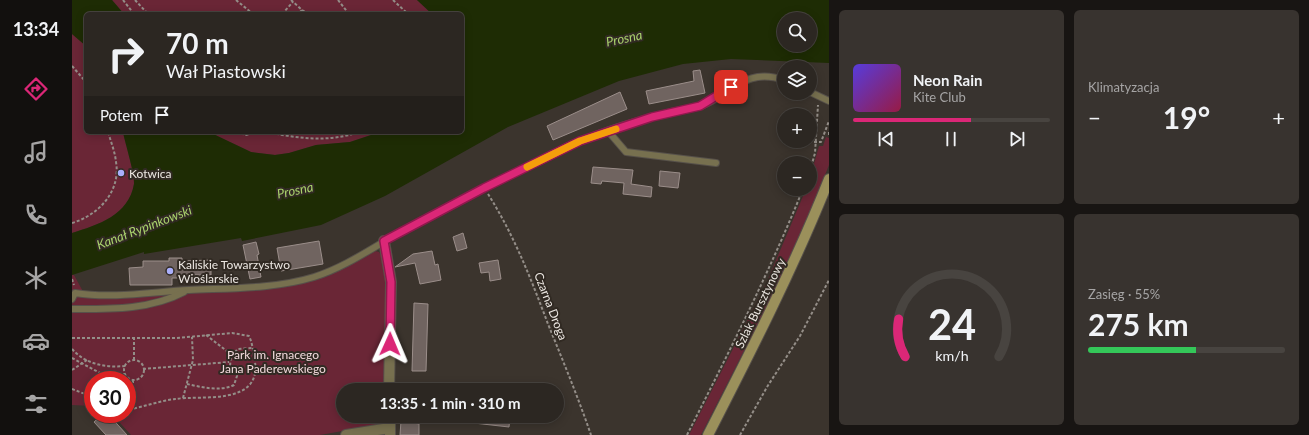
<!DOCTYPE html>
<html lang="pl">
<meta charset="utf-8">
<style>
:root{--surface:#2c2722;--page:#38332f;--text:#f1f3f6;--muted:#a6a5a5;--line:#484440;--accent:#db2777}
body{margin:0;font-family:Lato,sans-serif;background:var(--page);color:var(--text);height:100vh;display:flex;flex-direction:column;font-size:15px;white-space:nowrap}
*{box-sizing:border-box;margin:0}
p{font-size:13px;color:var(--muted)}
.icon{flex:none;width:22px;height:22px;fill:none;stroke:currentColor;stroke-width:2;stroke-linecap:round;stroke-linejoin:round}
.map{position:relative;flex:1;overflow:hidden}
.side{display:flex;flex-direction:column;gap:10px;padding:10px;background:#181513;width:480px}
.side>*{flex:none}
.guide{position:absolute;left:12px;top:12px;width:380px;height:122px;border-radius:6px;box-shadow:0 2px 10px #0003,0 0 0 1px var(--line);background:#2c2722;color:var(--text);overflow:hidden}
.fabs{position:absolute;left:705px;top:12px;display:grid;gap:8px}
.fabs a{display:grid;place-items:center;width:40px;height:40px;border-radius:50%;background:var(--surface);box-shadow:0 2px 10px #0003,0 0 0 1px var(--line);font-size:20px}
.speed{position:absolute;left:12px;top:371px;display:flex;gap:8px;font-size:20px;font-weight:700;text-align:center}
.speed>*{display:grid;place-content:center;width:52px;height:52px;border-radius:50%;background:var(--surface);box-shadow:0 2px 10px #0003,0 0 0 1px var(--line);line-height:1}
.speed .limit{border:6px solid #d22;background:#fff;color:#111}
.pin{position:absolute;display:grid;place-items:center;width:34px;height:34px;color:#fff;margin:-17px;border-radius:8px;box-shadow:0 2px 6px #0006}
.me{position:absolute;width:44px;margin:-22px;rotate:1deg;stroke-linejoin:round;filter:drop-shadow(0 0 3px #0008)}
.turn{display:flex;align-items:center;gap:14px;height:84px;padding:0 16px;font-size:18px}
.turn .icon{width:52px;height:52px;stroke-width:2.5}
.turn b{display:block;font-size:28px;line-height:34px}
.then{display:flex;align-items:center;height:38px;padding:0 16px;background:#0003;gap:8px;font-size:15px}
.big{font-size:30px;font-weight:700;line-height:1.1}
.side .tile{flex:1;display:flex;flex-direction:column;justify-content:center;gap:6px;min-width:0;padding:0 14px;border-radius:6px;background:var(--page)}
.side .dial{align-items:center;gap:0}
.dial svg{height:104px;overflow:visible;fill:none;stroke:var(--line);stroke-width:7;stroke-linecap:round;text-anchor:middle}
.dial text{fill:var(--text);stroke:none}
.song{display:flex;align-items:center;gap:12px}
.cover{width:48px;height:48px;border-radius:6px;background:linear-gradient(135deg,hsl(250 70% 55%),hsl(340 70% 35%))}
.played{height:4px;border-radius:2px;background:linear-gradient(90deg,var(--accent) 60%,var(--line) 60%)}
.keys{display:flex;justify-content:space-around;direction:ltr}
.heat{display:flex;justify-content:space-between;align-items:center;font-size:22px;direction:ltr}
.charge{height:6px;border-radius:3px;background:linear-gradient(90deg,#34c759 55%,var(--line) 0)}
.side .tiles{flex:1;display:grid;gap:10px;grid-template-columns:repeat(2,1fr)}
.trip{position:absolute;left:264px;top:383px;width:228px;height:40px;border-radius:20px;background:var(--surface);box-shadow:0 2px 10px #0003,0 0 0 1px var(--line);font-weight:700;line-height:40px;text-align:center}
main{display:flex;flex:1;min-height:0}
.dock{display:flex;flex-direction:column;width:72px;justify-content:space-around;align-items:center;background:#12100e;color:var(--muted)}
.dock .icon{width:28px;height:28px}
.dock .selected{color:var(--accent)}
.dock b{font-size:18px;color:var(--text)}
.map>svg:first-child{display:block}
.green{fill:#6a2636}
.water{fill:#1e2c04;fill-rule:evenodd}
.building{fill:#706460;stroke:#9b8e8a}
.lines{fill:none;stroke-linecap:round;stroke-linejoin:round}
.lane-casing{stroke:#57514a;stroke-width:8}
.street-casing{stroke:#57514a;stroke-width:12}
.secondary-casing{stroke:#57514a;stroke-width:12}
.path{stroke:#948e88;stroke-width:2;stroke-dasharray:3 2;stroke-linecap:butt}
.lane{stroke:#77704f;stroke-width:6}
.street{stroke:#77704f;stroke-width:10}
.secondary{stroke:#9b905b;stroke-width:10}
.route-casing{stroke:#8e194d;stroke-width:10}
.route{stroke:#db2777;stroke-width:7}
.slow{stroke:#f59e0b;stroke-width:7}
.poi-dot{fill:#aaaffb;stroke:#312a23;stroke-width:1.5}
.labels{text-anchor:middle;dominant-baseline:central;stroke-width:4;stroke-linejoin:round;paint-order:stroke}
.poi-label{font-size:12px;fill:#ece7e2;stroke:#312a23;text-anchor:start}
.street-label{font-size:12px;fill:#ece7e2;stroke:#312a23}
.park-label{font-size:12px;fill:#f2d9dc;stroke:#312a23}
.water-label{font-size:13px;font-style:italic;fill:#aad26d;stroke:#312a23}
</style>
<main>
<nav class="dock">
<b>13:34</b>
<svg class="icon selected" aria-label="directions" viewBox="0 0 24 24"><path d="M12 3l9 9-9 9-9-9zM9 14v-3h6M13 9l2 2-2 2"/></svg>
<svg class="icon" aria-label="music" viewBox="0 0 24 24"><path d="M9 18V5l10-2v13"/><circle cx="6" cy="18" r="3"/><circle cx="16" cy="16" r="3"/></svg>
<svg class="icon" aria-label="phone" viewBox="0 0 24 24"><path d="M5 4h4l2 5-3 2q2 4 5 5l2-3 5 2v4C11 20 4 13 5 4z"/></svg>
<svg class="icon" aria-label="climate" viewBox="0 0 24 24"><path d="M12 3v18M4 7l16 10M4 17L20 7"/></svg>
<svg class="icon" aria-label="car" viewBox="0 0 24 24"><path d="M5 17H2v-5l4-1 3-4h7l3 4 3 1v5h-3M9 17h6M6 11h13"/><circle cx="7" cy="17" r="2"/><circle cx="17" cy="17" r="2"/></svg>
<svg class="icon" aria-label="filters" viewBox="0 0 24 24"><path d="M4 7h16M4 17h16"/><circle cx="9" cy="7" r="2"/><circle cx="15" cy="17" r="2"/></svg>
</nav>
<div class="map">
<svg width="757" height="435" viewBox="0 0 757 435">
<rect width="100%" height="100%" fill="#3b342d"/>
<g class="green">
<polygon points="40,0 345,0 360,14 52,14"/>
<path d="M0 34 14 46V132H51C53 143 63 174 62 184 57 215 26 225 0 233Z"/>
<polygon points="137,132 308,132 278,142 244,145 217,153 203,155 179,152"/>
<polygon points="754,137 757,138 757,165 735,220 703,290 629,435 617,435 694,284 734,189 738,189 738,178 747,146 751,146"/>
<polygon points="303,251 307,252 312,260 315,274 313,390 271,390 271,416 313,416 310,422 304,425 248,435 59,435 40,414 55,414 55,380 21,380 21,406 0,405 0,275 2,275 14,297 160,291 225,284 256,276"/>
</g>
<g class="water">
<polygon points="0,0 40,0 52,14 14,14 14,46 0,34"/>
<path d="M345 0H757V63L659 59 611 64 547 81 436 127 313 196 249 225 170 241 169 238 72 254V252L0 275V233C26 225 57 215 62 184 63 174 53 143 51 132H137L179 152 203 155 217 153 244 145 278 142 308 132H390V14H360ZM712 19H738V45H712Z"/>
</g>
<g class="building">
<polygon points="628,70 633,93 577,104 574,91 622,81 621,71"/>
<polygon points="548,92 555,109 481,140 475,126"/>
<polygon points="521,167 561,170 559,184 580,187 579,197 551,194 552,183 530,181 529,184 519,183"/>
<polygon points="588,171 608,173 606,188 587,186"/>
<polygon points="391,233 395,248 385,251 381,237"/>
<polygon points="247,241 251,264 209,271 205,248"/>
<polygon points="184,242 187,254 185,255 189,277 178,279 171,245"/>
<polygon points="360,251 363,265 366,264 369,280 348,284 343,263 323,267 341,254"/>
<polygon points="97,258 110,258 110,261 139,260 139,275 110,275 110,278 100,278 100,285 58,285 57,268 71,267 71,261 97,261"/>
<polygon points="426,260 429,279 418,281 417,272 409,273 407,263"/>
<polygon points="342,303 356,304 354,371 340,371"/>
<polygon points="31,414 36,414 55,435 34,435 22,422"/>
<polygon points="394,416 438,416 437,427 393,422"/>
<polygon points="329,421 347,424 347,435 328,435"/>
</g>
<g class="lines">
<defs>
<g id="lane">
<polyline points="738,92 757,101"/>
<polyline points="536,131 554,152 644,163"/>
<path d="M0 299 3 293C40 299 80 292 117 290 158 288 203 289 242 277 274 267 303 246 332 230 389 199 447 170 505 143 534 129 568 120 599 112 609 110 619 109 629 106 661 94 672 67 712 80"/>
<path d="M0 309C38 309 78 310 112 292"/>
</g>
<g id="street">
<polyline points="312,241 319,282 317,390"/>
<polyline points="318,416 318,435"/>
<polyline points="274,435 318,428"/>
</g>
<path id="secondary" d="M636 435C679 351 722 267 757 179"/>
</defs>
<use href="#lane" class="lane-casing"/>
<use href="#street" class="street-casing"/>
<use href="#secondary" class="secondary-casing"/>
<g class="path">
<polyline points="51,0 62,14"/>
<polyline points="63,0 76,14"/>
<polyline points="164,0 181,14"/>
<polyline points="219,0 230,10 226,14"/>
<polyline points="266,0 277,14"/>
<polyline points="321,0 336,14"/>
<polyline points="230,10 236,14"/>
<polyline points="210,14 221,2"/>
<polyline points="0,66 14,82"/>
<polyline points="164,132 174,135 185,132"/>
<path d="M194 132C225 138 256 143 287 132"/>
<polyline points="757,132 757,135"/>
<polyline points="742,142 749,142 757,121"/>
<polyline points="738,171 743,153 746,105"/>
<path d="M416 194C442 235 459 279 476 324 491 361 506 397 519 435"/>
<path d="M0 223C27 215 49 191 44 162 43 152 39 142 36 132"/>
<polyline points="0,279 2,285"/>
<polyline points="134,335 160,355"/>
<path d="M0 338H105L160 333 177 336C181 344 181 353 183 362 189 406 129 395 103 399 87 401 71 407 55 410"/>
<path d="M0 349C13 364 34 368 53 366"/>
<polyline points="0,358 28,373 53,374"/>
<polyline points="62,360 62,338"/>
<circle cx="62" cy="370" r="10"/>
<polyline points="71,369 157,362"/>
<polyline points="0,370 15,360"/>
<path d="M115 384C129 387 148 392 162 385L165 376 158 366 159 356 166 349 180 348"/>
<polyline points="0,389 21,397"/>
<polyline points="111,398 121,360 120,337"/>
<polyline points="61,408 61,379"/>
<path d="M615 435C656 354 697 273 731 189"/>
<polyline points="668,435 695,387 728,336 757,280"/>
</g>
<use href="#lane" class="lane"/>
<use href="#street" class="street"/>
<use href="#secondary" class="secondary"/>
</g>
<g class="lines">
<defs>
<polyline id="route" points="318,344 319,282 312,241 412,188 508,141 580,117 628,106 659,87"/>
</defs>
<use href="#route" class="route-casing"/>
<use href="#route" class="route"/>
<polyline class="slow" points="455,167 508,141 544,129"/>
</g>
<g class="poi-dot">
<circle cx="49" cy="173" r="4"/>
<circle cx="98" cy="271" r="4"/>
</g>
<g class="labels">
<g class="poi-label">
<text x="57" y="173">Kotwica</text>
<text x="106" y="264">Kaliskie Towarzystwo<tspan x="106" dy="14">Wioślarskie</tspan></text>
</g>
<g class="street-label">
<text transform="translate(688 303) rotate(-64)">Szlak Bursztynowy</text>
<text transform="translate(479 306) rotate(69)">Czarna Droga</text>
</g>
<g class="park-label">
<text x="201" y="354">Park im. Ignacego<tspan x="201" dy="14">Jana Paderewskiego</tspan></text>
</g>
<g class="water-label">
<text transform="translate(552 38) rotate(-12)">Prosna</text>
<text transform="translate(223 190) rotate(-12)">Prosna</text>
<text transform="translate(72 227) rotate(-21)">Kanał Rypinkowski</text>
</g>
</g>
</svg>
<div class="fabs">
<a><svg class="icon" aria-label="search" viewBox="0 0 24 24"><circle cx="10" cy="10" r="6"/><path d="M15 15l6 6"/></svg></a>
<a><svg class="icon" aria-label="layers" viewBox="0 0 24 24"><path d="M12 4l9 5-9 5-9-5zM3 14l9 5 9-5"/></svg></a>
<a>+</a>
<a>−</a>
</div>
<div class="speed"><div class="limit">30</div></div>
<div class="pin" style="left:659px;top:87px;background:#d93025"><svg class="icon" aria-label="arrive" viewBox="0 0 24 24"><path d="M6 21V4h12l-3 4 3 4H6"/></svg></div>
<svg class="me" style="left:318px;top:344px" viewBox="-20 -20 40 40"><path d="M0-17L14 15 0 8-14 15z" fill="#db2777" stroke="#fff" stroke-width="4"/></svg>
<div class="trip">13:35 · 1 min · 310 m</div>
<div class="guide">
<div class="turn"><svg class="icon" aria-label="right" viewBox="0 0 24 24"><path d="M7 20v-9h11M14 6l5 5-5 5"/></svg><div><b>70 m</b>Wał Piastowski</div></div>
<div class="then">Potem<svg class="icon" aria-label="arrive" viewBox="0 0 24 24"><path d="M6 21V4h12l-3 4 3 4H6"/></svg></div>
</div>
</div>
<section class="side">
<div class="tiles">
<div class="tile">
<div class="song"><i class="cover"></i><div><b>Neon Rain</b><p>Kite Club</p></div></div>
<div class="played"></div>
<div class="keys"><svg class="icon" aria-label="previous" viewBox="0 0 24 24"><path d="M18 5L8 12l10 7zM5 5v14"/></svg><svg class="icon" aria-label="pause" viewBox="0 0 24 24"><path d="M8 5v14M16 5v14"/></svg><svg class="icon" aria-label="next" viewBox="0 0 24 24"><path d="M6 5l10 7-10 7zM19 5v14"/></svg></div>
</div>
<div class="tile"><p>Klimatyzacja</p>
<div class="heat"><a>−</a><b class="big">19°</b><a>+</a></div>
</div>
<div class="tile dial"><svg viewBox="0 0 100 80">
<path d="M14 69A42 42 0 1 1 86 69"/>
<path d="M14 69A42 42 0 0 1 9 40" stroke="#db2777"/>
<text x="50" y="56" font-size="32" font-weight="700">24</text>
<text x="50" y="72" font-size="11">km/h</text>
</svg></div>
<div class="tile"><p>Zasięg · 55%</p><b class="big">275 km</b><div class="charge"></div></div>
</div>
</section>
</main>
